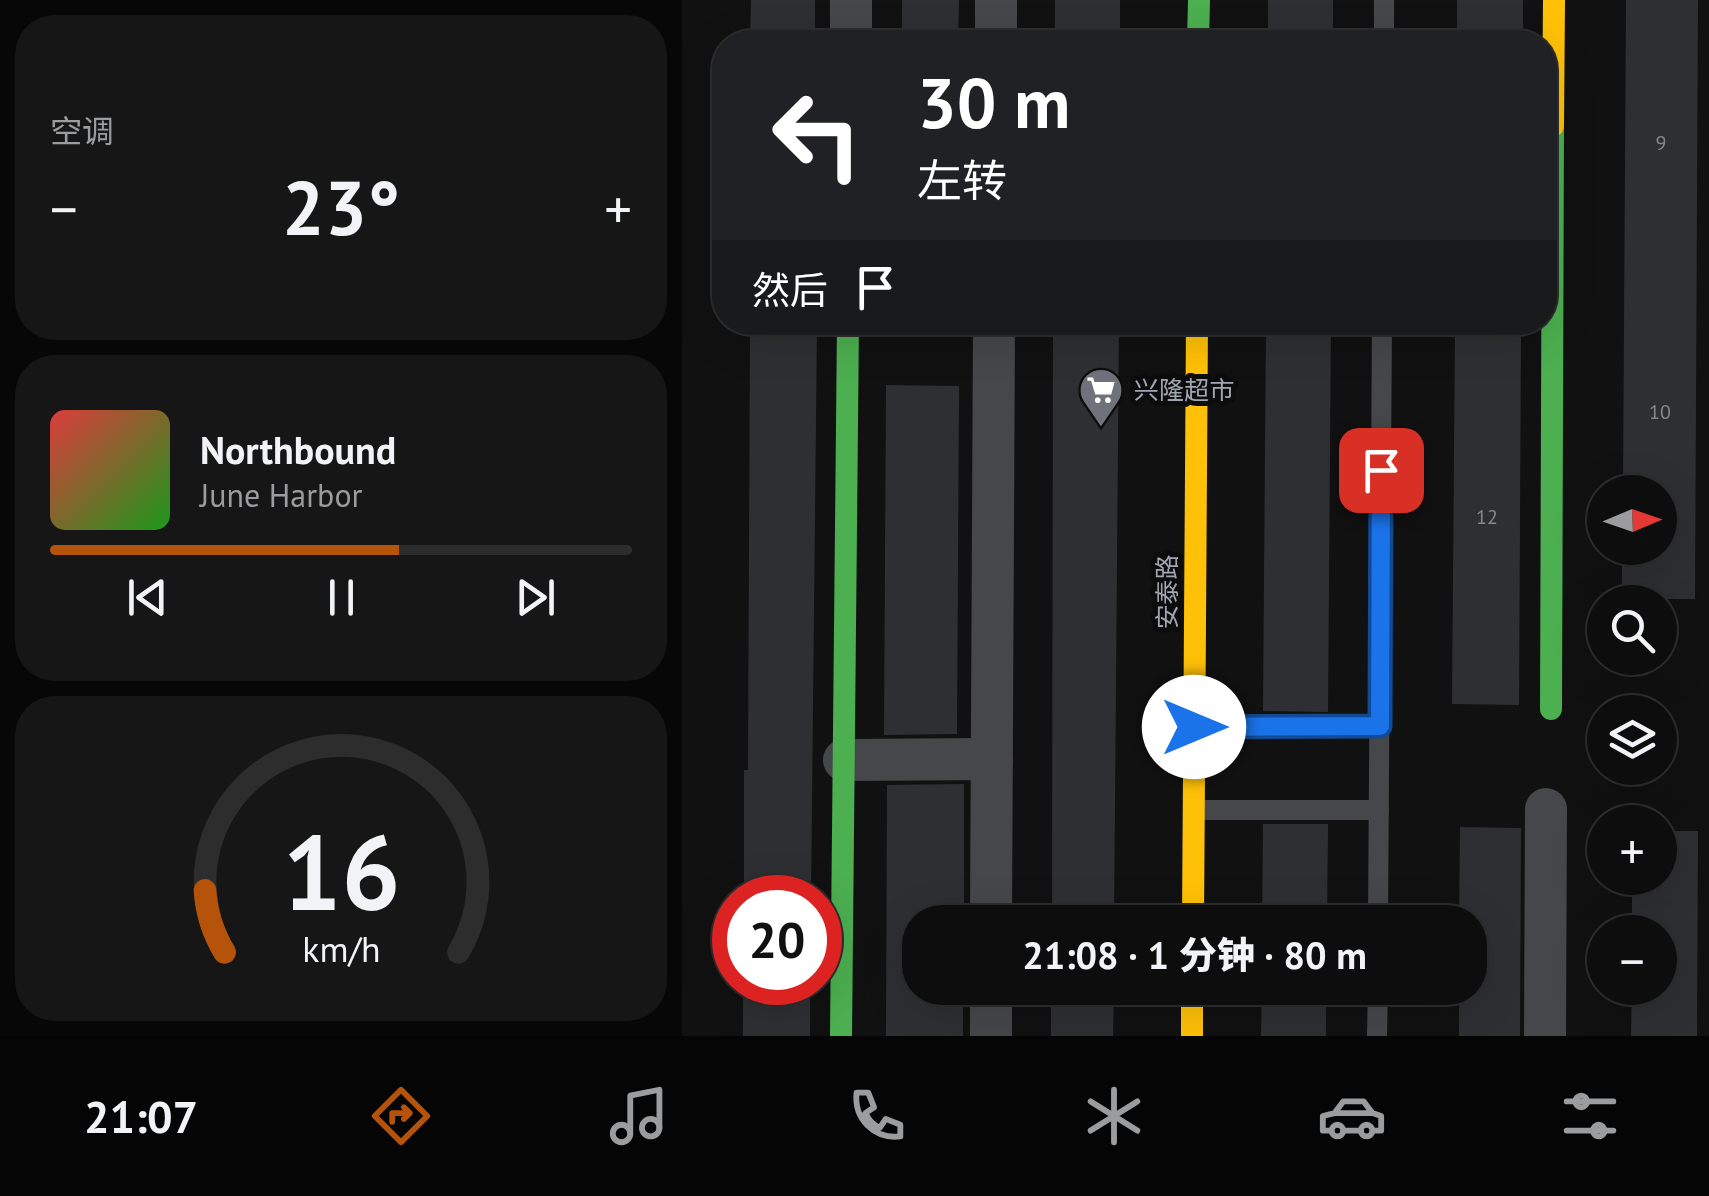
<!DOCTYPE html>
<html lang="zh">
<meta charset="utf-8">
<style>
:root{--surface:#0d0d0e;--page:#161617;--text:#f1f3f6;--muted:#9a9c9e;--line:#2d2d2e;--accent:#b45309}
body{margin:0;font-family:"PT Sans","Noto Sans SC",sans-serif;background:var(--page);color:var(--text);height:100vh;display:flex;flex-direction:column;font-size:38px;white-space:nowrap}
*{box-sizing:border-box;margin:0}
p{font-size:32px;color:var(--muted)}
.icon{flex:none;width:55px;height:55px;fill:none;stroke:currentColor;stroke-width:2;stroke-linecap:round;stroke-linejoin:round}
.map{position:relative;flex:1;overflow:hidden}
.sheet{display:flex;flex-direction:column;gap:15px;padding:15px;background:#070708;width:682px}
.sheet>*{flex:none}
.top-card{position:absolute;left:30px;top:30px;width:845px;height:305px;border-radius:40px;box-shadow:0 10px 40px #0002,0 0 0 2px var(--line);background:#202124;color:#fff;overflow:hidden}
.needle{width:65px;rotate:88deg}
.fabs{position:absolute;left:905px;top:475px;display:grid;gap:20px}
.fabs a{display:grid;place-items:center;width:90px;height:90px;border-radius:50%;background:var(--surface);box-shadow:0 10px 40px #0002,0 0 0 2px var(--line);font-size:50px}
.speed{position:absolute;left:30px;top:875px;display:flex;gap:20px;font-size:50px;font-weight:700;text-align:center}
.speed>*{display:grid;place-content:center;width:130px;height:130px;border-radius:50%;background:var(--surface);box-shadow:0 10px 40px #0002,0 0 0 2px var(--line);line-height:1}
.speed .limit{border:15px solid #d22;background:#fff;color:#111}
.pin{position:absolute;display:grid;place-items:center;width:85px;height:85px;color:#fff;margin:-42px;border-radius:20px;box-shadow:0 5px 15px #0006}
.me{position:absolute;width:110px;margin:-55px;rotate:90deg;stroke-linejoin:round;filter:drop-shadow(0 0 8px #0008)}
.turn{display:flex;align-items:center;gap:35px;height:210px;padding:0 40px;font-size:45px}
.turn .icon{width:130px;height:130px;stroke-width:2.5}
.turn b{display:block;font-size:70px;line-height:85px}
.then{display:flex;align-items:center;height:95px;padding:0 40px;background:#0003;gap:20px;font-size:38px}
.big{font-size:75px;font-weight:800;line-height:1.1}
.sheet .widget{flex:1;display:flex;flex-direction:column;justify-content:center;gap:15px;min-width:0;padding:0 35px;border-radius:40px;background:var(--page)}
.sheet .dial{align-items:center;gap:0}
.dial svg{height:260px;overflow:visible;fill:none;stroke:var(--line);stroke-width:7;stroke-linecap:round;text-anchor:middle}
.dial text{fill:var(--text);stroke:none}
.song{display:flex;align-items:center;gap:30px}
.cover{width:120px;height:120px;border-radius:15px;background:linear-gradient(135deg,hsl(0 70% 55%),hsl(120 70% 35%))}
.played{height:10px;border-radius:5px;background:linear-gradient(90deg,var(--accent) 60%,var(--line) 60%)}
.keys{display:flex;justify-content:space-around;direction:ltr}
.heat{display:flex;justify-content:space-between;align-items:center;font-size:55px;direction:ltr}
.trip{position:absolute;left:220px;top:905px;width:585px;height:100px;border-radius:40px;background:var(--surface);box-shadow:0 10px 40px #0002,0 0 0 2px var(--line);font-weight:800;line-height:100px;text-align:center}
.tabs{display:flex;height:160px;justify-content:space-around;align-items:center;background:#050506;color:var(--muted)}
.tabs .icon{width:70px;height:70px}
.tabs .active{color:var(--accent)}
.tabs b{font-size:45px;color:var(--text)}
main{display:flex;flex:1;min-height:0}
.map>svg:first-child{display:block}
.building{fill:#2e2f32}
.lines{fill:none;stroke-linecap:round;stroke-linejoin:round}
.lane{stroke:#46474a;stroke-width:20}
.street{stroke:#46474a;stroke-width:42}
.fast{stroke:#4caf50;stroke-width:22}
.slow{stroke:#ffc107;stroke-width:22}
.route-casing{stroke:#114b97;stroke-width:25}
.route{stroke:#1a73e8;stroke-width:18}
.labels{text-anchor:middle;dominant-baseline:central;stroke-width:10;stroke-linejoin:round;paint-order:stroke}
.number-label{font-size:20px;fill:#858893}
.poi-label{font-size:25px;fill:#a2a6b3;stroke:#0c0c0d;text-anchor:start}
.street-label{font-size:25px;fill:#a2a6b3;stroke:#0c0c0d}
</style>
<main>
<section class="sheet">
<div class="widget"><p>空调</p>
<div class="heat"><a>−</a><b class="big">23°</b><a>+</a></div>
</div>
<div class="widget">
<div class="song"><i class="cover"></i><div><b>Northbound</b><p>June Harbor</p></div></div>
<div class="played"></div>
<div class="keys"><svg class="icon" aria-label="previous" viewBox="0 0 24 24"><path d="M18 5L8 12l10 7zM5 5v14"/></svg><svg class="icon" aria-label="pause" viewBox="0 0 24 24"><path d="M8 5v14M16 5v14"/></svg><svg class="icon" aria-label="next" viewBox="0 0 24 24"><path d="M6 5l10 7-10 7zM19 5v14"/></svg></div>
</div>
<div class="widget dial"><svg viewBox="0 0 100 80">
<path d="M14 69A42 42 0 1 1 86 69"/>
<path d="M14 69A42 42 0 0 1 8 50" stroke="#b45309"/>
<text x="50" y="56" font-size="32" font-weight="700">16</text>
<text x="50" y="72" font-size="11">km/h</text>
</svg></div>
</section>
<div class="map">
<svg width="1027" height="1036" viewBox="0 0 1027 1036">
<rect width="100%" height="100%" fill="#111112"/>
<g class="building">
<polygon points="69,0 133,0 133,42 68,42"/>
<polygon points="220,0 277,0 276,42 220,42"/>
<rect x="373" y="0" width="65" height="42"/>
<rect x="586" y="0" width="65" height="42"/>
<rect x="775" y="0" width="66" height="42"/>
<polygon points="944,0 1016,0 1013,599 940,599 940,548 978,548 978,492 941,492"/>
<polygon points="68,322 135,322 129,898 62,898 62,770 66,770"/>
<polygon points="371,322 437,322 432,922 370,922"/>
<polygon points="584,322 649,322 646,712 581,711"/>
<polygon points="773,328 839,329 837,705 770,704"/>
<polygon points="204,385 277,386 275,734 202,735"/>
<polygon points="282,784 282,922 238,922 238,988 281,988 281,1036 204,1036 205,785"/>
<polygon points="581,824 646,824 645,922 580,922"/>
<polygon points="778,827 839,828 838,1036 777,1036 777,988 788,988 788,922 777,922"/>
<polygon points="978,831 1016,831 1015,1036 949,1036 950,988 978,988 978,932 950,932 950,878 978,878"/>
<rect x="61" y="982" width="67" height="54"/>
<polygon points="369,988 432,988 431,1036 369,1036"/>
<polygon points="580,988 644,988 644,1036 579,1036"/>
</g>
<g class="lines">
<g class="lane">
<polyline points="702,42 702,0"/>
<polyline points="514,727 697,727"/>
<polyline points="513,810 697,810"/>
<polyline points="696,922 700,322"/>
<polyline points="695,1036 696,988"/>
</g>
<g class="street">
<polyline points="169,42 169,0"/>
<polyline points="314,42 314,0"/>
<polyline points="162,760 310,759"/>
<polyline points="309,922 312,322"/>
<polyline points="309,1036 309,988"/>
<polyline points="863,1036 864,809"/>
</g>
<g class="fast">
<polyline points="516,42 517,0"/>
<polyline points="869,709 871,126"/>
<polyline points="159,1036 166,322"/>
</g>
<g class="slow">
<polyline points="871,126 872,0"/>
<polyline points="511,922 515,322"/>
<polyline points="510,988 510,1036"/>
</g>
</g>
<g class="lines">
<defs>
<polyline id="route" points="512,727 698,726 699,470"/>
</defs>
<use href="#route" class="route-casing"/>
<use href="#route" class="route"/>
</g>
<defs>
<symbol id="supermarket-pin" viewBox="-11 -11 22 30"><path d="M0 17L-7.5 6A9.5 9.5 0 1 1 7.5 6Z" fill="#6f727b" stroke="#0c0c0d"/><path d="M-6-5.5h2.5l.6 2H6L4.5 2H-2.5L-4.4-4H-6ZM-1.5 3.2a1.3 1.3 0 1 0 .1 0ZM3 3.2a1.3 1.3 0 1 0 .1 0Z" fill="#fff"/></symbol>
</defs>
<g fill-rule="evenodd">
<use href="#supermarket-pin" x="394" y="365" width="50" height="68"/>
</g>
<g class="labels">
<g class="number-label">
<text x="979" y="143">9</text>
<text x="978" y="412">10</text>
<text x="805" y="517">12</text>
</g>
<g class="poi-label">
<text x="452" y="390">兴隆超市</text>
</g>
<g class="street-label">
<text transform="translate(485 592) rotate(-90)">安泰路</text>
</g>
</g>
</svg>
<div class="fabs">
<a><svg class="needle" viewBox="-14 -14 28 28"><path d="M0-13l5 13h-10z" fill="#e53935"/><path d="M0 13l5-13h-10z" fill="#9a9c9e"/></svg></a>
<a><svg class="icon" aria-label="search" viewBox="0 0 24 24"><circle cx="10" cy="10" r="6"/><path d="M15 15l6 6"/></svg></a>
<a><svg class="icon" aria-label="layers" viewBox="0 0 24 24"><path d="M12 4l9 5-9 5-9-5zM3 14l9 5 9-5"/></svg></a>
<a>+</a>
<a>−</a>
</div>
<div class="speed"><div class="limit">20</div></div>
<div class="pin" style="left:699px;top:470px;background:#d93025"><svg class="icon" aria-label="arrive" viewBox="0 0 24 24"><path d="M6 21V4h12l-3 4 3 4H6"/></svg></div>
<svg class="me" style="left:512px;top:727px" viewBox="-20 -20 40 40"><circle r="19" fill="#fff"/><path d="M0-13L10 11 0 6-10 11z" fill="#1a73e8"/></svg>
<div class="trip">21:08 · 1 分钟 · 80 m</div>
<div class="top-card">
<div class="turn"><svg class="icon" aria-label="left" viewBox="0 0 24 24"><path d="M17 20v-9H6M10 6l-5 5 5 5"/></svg><div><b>30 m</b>左转</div></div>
<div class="then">然后<svg class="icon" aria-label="arrive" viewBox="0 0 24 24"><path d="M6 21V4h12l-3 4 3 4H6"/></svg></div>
</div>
</div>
</main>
<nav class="tabs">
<b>21:07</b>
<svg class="icon active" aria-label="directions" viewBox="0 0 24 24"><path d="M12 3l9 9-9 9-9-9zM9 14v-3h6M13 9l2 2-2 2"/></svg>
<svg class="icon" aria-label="music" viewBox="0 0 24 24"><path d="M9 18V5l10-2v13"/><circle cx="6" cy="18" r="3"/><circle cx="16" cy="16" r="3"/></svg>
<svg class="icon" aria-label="phone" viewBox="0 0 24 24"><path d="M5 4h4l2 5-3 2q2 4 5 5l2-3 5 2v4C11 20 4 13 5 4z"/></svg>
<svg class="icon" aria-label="climate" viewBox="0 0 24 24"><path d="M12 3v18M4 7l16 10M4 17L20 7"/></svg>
<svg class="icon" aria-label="car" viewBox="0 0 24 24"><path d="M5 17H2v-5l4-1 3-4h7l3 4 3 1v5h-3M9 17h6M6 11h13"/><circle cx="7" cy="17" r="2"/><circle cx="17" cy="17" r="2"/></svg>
<svg class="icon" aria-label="filters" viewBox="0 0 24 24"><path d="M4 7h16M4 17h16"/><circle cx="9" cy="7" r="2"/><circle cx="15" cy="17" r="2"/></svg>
</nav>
